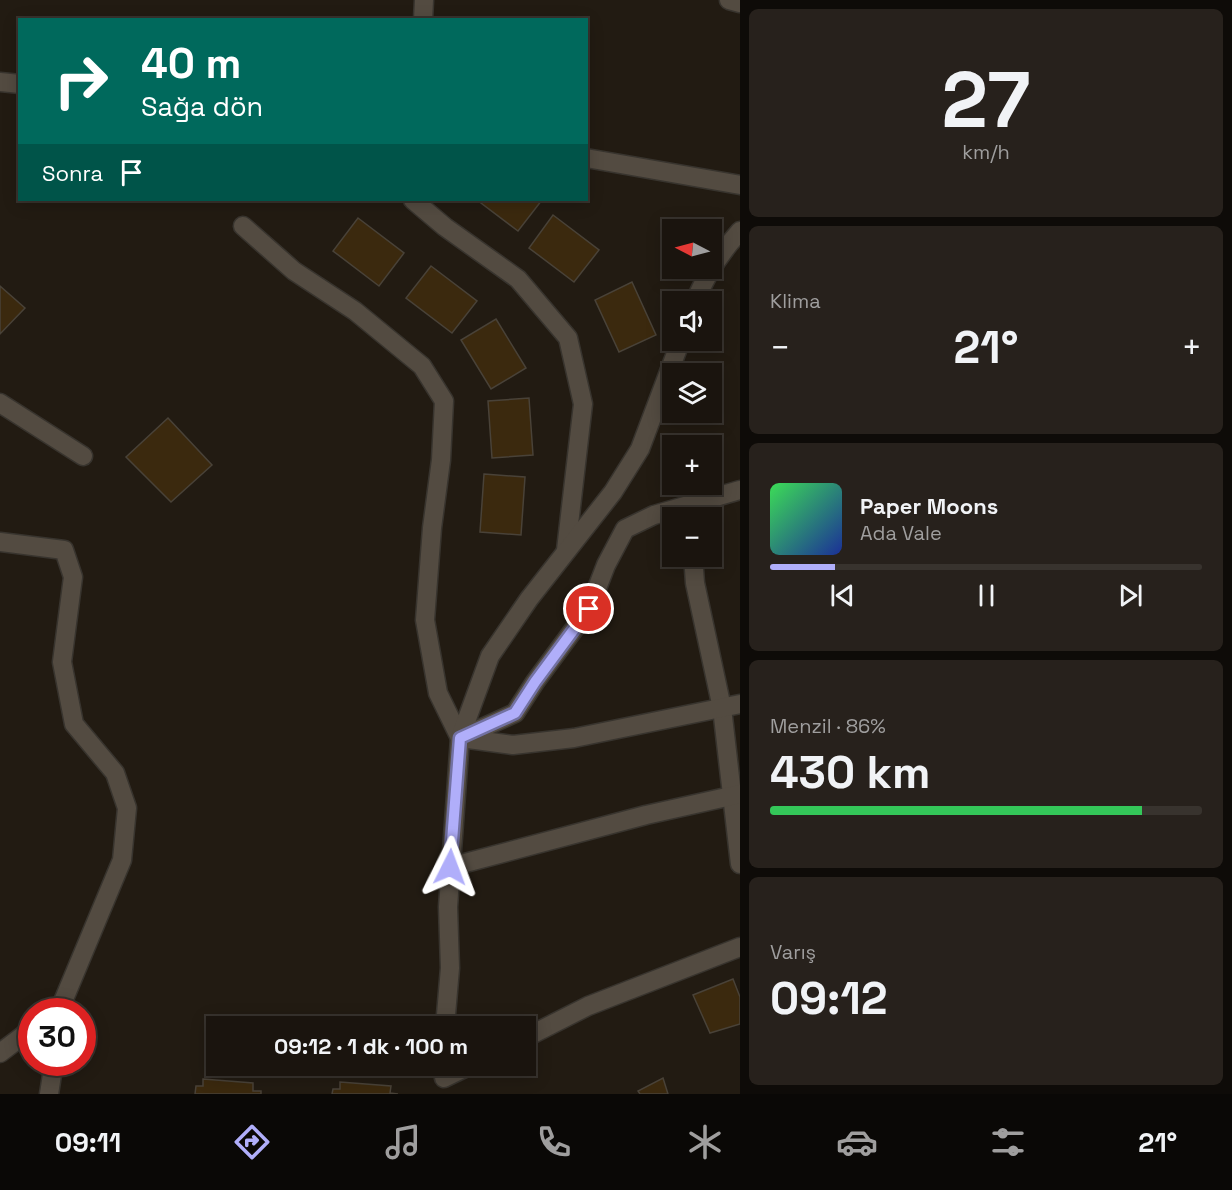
<!DOCTYPE html>
<html lang="tr">
<meta charset="utf-8">
<style>
:root{--surface:#1a140e;--page:#27211c;--text:#f1f3f6;--muted:#9f9e9e;--line:#38332e;--accent:#b0aefa}
body{margin:0;font-family:"Space Grotesk",sans-serif;background:var(--page);color:var(--text);height:100vh;display:flex;flex-direction:column;font-size:22px;white-space:nowrap}
*{box-sizing:border-box;margin:0}
p{font-size:20px;color:var(--muted)}
.icon{flex:none;width:33px;height:33px;fill:none;stroke:currentColor;stroke-width:2;stroke-linecap:round;stroke-linejoin:round}
.map{position:relative;flex:1;overflow:hidden}
.panel{display:flex;flex-direction:column;gap:9px;padding:9px;background:#0e0b08;width:492px}
.panel>*{flex:none}
.hud{position:absolute;left:18px;top:18px;width:570px;height:183px;border-radius:0px;box-shadow:0 3px 15px #0003,0 0 0 2px var(--line);background:#00695c;color:#fff;overflow:hidden}
.needle{width:39px;rotate:276deg}
.tools{position:absolute;left:662px;top:219px;display:grid;gap:12px}
.tools a{display:grid;place-items:center;width:60px;height:60px;border-radius:0px;background:var(--surface);box-shadow:0 3px 15px #0003,0 0 0 2px var(--line);font-size:30px}
.speed{position:absolute;left:18px;top:998px;display:flex;gap:12px;font-size:30px;font-weight:700;text-align:center}
.speed>*{display:grid;place-content:center;width:78px;height:78px;border-radius:50%;background:var(--surface);box-shadow:0 3px 15px #0003,0 0 0 2px var(--line);line-height:1}
.speed .limit{border:9px solid #d22;background:#fff;color:#111}
.pin{position:absolute;display:grid;place-items:center;width:51px;height:51px;color:#fff;margin:-26px;border:3px solid #fff;border-radius:50%;box-shadow:0 2px 6px #0007}
.me{position:absolute;width:66px;margin:-33px;rotate:3deg;stroke-linejoin:round;filter:drop-shadow(0 0 4px #0008)}
.turn{display:flex;align-items:center;gap:21px;height:126px;padding:0 24px;font-size:27px}
.turn .icon{width:78px;height:78px;stroke-width:2.5}
.turn b{display:block;font-size:42px;line-height:51px}
.then{display:flex;align-items:center;height:57px;padding:0 24px;background:#0003;gap:12px;font-size:22px}
.big{font-size:45px;font-weight:600;line-height:1.1}
.panel .card{flex:1;display:flex;flex-direction:column;justify-content:center;gap:9px;min-width:0;padding:0 21px;border-radius:9px;background:var(--page)}
.panel .dial{align-items:center;gap:0}
.dial b{font-size:78px;line-height:1}
.song{display:flex;align-items:center;gap:18px}
.cover{width:72px;height:72px;border-radius:9px;background:linear-gradient(135deg,hsl(130 70% 55%),hsl(230 70% 35%))}
.played{height:6px;border-radius:3px;background:linear-gradient(90deg,var(--accent) 15%,var(--line) 15%)}
.keys{display:flex;justify-content:space-around;direction:ltr}
.heat{display:flex;justify-content:space-between;align-items:center;font-size:33px;direction:ltr}
.charge{height:9px;border-radius:4px;background:linear-gradient(90deg,#34c759 86%,var(--line) 0)}
.trip{position:absolute;left:206px;top:1016px;width:330px;height:60px;border-radius:0px;background:var(--surface);box-shadow:0 3px 15px #0003,0 0 0 2px var(--line);font-weight:600;line-height:60px;text-align:center}
.tab-bar{display:flex;height:96px;justify-content:space-around;align-items:center;background:#0a0806;color:var(--muted)}
.tab-bar .icon{width:42px;height:42px}
.tab-bar .on{color:var(--accent)}
.tab-bar b{font-size:27px;color:var(--text)}
main{display:flex;flex:1;min-height:0}
.map>svg:first-child{display:block}
.building{fill:#3b290e;stroke:#494238;stroke-width:1.5}
.lines{fill:none;stroke-linecap:round;stroke-linejoin:round}
.minor-casing{stroke:#38342e;stroke-width:21}
.minor{stroke:#534b41;stroke-width:18}
.route-casing{stroke:#7271a2;stroke-width:15}
.route{stroke:#b0aefa;stroke-width:10}
</style>
<main>
<div class="map">
<svg width="740" height="1094" viewBox="0 0 740 1094">
<rect width="100%" height="100%" fill="#221b12"/>
<g class="building">
<polygon points="477,200 542,200 518,231"/>
<polygon points="553,215 599,250 574,282 529,248"/>
<polygon points="358,218 404,253 379,286 333,251"/>
<polygon points="431,266 477,301 452,333 406,298"/>
<polygon points="632,282 656,335 619,352 595,300"/>
<polygon points="0,286 25,308 0,334"/>
<polygon points="496,319 526,368 491,389 461,340"/>
<polygon points="529,398 533,455 492,458 488,401"/>
<polygon points="168,418 212,465 171,502 126,457"/>
<polygon points="484,474 525,477 521,535 480,532"/>
<polygon points="733,979 740,997 740,1024 710,1033 693,995"/>
<polygon points="663,1078 668,1094 640,1094 638,1091"/>
<polygon points="203,1079 253,1083 253,1091 261,1091 261,1094 195,1094 196,1086 203,1086"/>
<polygon points="340,1082 391,1086 390,1093 398,1094 332,1094 333,1089 340,1089"/>
</g>
<g class="lines">
<defs>
<g id="minor">
<polyline points="729,0 740,3"/>
<polyline points="423,20 424,0"/>
<polyline points="0,82 20,84"/>
<polyline points="586,158 740,185"/>
<polyline points="413,200 445,227 518,279 568,338 583,404 566,550"/>
<polyline points="243,226 294,271 355,311 422,366 444,401 441,460 432,528 425,620 438,693 460,738"/>
<path d="M695 302C705 276 722 251 740 231"/>
<polyline points="0,403 83,456"/>
<polyline points="0,542 64,550 73,577 62,662 74,724 115,773 127,808 122,860 59,1011"/>
<polyline points="693,556 695,583 722,708 740,864"/>
<polyline points="460,738 515,713 535,682 589,609 606,565 625,529 654,515 740,490"/>
<polyline points="461,738 513,745 574,738 740,704"/>
<polyline points="450,867 646,815 740,794"/>
<polyline points="445,1026 450,968 448,907 460,738 490,656 529,599 613,492 640,449 681,340"/>
<polyline points="525,1038 588,1006 740,947"/>
<polyline points="0,1053 29,1031 32,1031"/>
<polyline points="444,1078 471,1065"/>
<polyline points="49,1094 54,1062"/>
</g>
</defs>
<use href="#minor" class="minor-casing"/>
<use href="#minor" class="minor"/>
</g>
<g class="lines">
<defs>
<polyline id="route" points="450,867 460,738 515,713 535,682 589,609"/>
</defs>
<use href="#route" class="route-casing"/>
<use href="#route" class="route"/>
</g>
</svg>
<div class="tools">
<a><svg class="needle" viewBox="-14 -14 28 28"><path d="M0-13l5 13h-10z" fill="#e53935"/><path d="M0 13l5-13h-10z" fill="#9f9e9e"/></svg></a>
<a><svg class="icon" aria-label="sound" viewBox="0 0 24 24"><path d="M4 9h4l5-4v14l-5-4H4zM17 9q2 3 0 6"/></svg></a>
<a><svg class="icon" aria-label="layers" viewBox="0 0 24 24"><path d="M12 4l9 5-9 5-9-5zM3 14l9 5 9-5"/></svg></a>
<a>+</a>
<a>−</a>
</div>
<div class="speed"><div class="limit">30</div></div>
<div class="pin" style="left:589px;top:609px;background:#d93025"><svg class="icon" aria-label="arrive" viewBox="0 0 24 24"><path d="M6 21V4h12l-3 4 3 4H6"/></svg></div>
<svg class="me" style="left:450px;top:867px" viewBox="-20 -20 40 40"><path d="M0-17L14 15 0 8-14 15z" fill="#b0aefa" stroke="#fff" stroke-width="4"/></svg>
<div class="trip">09:12 · 1 dk · 100 m</div>
<div class="hud">
<div class="turn"><svg class="icon" aria-label="right" viewBox="0 0 24 24"><path d="M7 20v-9h11M14 6l5 5-5 5"/></svg><div><b>40 m</b>Sağa dön</div></div>
<div class="then">Sonra<svg class="icon" aria-label="arrive" viewBox="0 0 24 24"><path d="M6 21V4h12l-3 4 3 4H6"/></svg></div>
</div>
</div>
<section class="panel">
<div class="card dial"><b>27</b><p>km/h</p></div>
<div class="card"><p>Klima</p>
<div class="heat"><a>−</a><b class="big">21°</b><a>+</a></div>
</div>
<div class="card">
<div class="song"><i class="cover"></i><div><b>Paper Moons</b><p>Ada Vale</p></div></div>
<div class="played"></div>
<div class="keys"><svg class="icon" aria-label="previous" viewBox="0 0 24 24"><path d="M18 5L8 12l10 7zM5 5v14"/></svg><svg class="icon" aria-label="pause" viewBox="0 0 24 24"><path d="M8 5v14M16 5v14"/></svg><svg class="icon" aria-label="next" viewBox="0 0 24 24"><path d="M6 5l10 7-10 7zM19 5v14"/></svg></div>
</div>
<div class="card"><p>Menzil · 86%</p><b class="big">430 km</b><div class="charge"></div></div>
<div class="card"><p>Varış</p><b class="big">09:12</b></div>
</section>
</main>
<nav class="tab-bar">
<b>09:11</b>
<svg class="icon on" aria-label="directions" viewBox="0 0 24 24"><path d="M12 3l9 9-9 9-9-9zM9 14v-3h6M13 9l2 2-2 2"/></svg>
<svg class="icon" aria-label="music" viewBox="0 0 24 24"><path d="M9 18V5l10-2v13"/><circle cx="6" cy="18" r="3"/><circle cx="16" cy="16" r="3"/></svg>
<svg class="icon" aria-label="phone" viewBox="0 0 24 24"><path d="M5 4h4l2 5-3 2q2 4 5 5l2-3 5 2v4C11 20 4 13 5 4z"/></svg>
<svg class="icon" aria-label="climate" viewBox="0 0 24 24"><path d="M12 3v18M4 7l16 10M4 17L20 7"/></svg>
<svg class="icon" aria-label="car" viewBox="0 0 24 24"><path d="M5 17H2v-5l4-1 3-4h7l3 4 3 1v5h-3M9 17h6M6 11h13"/><circle cx="7" cy="17" r="2"/><circle cx="17" cy="17" r="2"/></svg>
<svg class="icon" aria-label="filters" viewBox="0 0 24 24"><path d="M4 7h16M4 17h16"/><circle cx="9" cy="7" r="2"/><circle cx="15" cy="17" r="2"/></svg>
<b>21°</b>
</nav>
